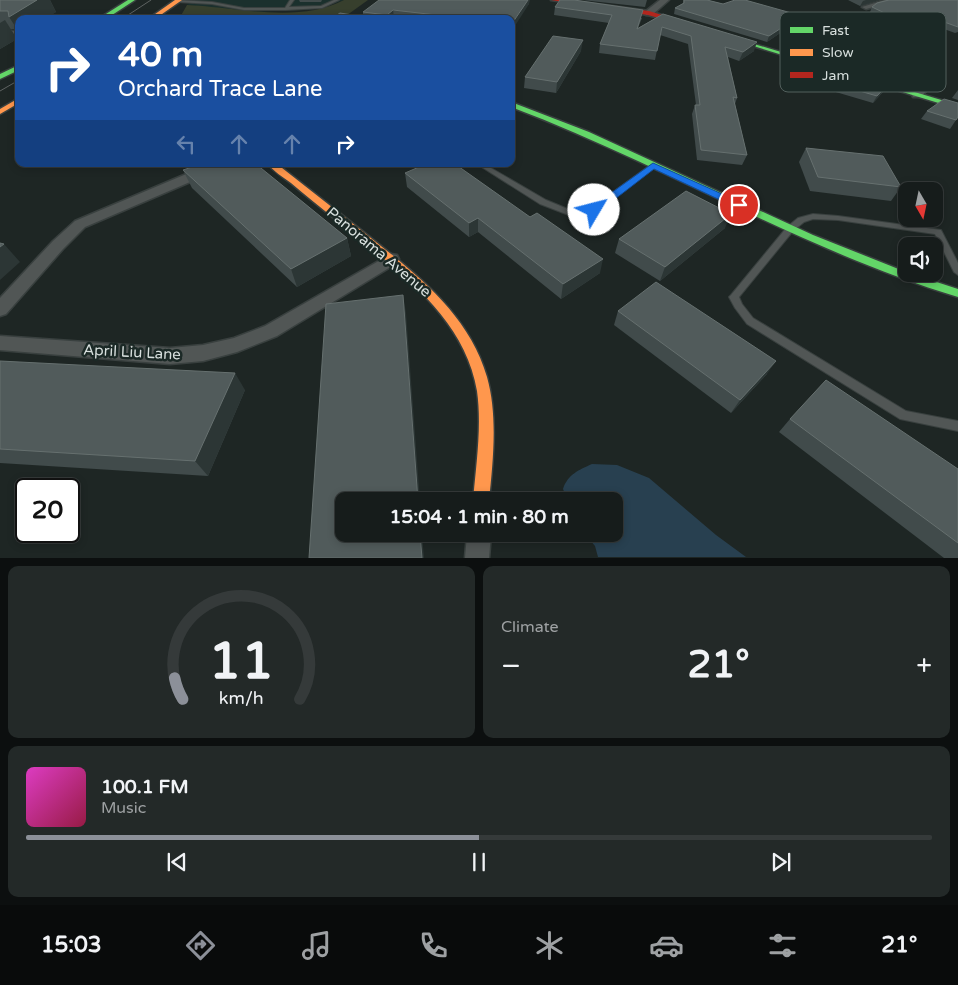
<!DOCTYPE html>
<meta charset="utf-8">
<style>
:root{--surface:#161c1b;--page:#232928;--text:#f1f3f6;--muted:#9ea1a3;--line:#353a3a;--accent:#8c9099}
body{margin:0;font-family:"Varela Round",sans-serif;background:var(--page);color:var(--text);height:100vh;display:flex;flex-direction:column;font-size:19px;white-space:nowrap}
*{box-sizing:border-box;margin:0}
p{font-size:16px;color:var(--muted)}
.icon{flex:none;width:28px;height:28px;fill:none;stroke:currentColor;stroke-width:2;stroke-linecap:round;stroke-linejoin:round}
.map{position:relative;height:558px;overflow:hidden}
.drawer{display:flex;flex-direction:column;gap:8px;padding:8px;background:#0c0f0f;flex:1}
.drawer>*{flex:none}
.guide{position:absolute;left:15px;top:15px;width:500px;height:152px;border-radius:10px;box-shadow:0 2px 8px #0003,0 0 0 1px var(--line);background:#1a4fa0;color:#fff;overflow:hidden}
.needle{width:32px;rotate:171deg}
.controls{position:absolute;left:898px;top:182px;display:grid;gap:10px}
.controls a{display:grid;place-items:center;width:45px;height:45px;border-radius:10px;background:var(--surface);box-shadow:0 2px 8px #0003,0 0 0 1px var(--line);font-size:25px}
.speed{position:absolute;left:15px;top:478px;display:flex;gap:10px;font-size:25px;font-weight:700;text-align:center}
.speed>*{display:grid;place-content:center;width:65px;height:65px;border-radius:50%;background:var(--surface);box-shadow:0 2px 8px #0003,0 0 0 1px var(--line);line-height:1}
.speed .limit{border:2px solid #111;border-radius:8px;background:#fff;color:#111}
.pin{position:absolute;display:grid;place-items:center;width:42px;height:42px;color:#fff;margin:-21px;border:2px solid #fff;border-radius:50%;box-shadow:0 1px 5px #0007}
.me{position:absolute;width:55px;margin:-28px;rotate:53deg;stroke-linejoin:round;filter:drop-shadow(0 0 4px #0008)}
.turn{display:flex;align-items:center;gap:18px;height:105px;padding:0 20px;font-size:22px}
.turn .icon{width:65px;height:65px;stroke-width:2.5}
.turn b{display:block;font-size:35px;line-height:42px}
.lanes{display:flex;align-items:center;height:48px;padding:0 20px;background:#0003;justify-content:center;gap:25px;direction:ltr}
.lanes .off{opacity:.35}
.big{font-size:38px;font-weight:800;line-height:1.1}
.drawer .card{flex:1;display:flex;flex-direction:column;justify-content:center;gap:8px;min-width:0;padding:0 18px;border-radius:10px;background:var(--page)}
.drawer .dial{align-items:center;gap:0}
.dial svg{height:130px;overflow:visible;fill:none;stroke:var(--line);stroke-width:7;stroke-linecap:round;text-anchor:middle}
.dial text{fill:var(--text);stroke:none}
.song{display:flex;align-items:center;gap:15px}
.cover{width:60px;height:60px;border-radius:8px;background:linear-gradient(135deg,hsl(310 70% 55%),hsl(340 70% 35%))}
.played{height:5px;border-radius:2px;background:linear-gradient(90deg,var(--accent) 50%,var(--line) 50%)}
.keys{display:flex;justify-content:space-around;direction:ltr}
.heat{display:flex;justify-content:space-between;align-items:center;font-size:28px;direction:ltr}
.drawer .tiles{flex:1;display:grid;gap:8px;grid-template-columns:1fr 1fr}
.card:last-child{grid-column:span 2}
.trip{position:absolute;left:335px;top:492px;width:288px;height:50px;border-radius:10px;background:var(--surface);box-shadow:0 2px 8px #0003,0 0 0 1px var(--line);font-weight:800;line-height:50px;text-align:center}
.tabs{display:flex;height:80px;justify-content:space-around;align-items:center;background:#090b0b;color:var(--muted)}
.tabs .icon{width:35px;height:35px}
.tabs .active{color:var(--accent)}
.tabs b{font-size:22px;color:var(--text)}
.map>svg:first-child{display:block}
.built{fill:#1b302d}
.green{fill:#373f2d}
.water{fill:#284050}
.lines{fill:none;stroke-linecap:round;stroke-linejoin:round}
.lane-casing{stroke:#39403f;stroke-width:2}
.street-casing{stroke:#39403f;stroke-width:3}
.fast-casing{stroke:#39403f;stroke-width:3}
.slow-casing{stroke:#39403f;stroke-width:3}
.jam-casing{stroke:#39403f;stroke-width:3}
.lane{fill:#515655;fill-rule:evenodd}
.street{fill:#515655;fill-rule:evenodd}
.fast{fill:#63d668;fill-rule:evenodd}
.slow{fill:#ff974d;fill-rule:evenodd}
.jam{fill:#b3261e;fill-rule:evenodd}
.tram{stroke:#5e6362;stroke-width:1}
.wall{fill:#414b4b}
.shaded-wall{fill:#2c3635}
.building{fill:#515b5b;stroke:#66706f}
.route{fill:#1a73e8;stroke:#114b97}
.labels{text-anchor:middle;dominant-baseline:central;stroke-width:5;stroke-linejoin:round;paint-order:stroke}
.street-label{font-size:15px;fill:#d7dfdd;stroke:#1b2926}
.key{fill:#1b2926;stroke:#53605d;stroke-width:1}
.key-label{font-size:14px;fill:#d7dfdd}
</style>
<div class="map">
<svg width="958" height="558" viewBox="0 0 958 558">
<rect width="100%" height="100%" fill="#1e2624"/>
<polygon class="built" points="195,0 344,0 322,8 305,10 249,12 187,5"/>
<path class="green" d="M344 0H368L343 18 334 19H179L187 5C235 7 299 24 344 0Z"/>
<path class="water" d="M592 464 617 465 649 478 716 535 746 557H598L595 546 585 534H614V501H568L563 489C568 474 579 470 592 464Z"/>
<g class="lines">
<defs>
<g id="lane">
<polygon points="176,0 212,2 244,8 285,8 290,0 294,0 289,7 321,6 334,0 339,0 322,8 286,10 244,10 212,4 177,2 175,1"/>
<polygon points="653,163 655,164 655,166 597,212 574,217 540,204 477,164 484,164 546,200 575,212 591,208"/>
<polygon points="813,214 838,216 941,230 958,263 958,275 954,272 935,234 838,220 813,219 804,222 793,231 739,297 742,304 753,318 906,411 958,421 958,431 900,419 747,324 735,308 729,297 731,295 787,227 798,218"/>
</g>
<g id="street">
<polygon points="660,0 669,0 652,15 646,15 646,11"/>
<polygon points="885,0 899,0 866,9 862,7"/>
<rect x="0" y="31" width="19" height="6"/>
<polygon points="809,34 814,37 812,39 790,56 784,56 784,52"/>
<polygon points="936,70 941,73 940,75 921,97 913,97 912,95 913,93 932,71"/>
<polygon points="210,164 226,164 225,167 85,227 63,249 6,314 0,316 0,298 53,241 75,221"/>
<polygon points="391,254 397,255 399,259 397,263 277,336 237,352 203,361 170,364 0,350 0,336 170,348 203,345 234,338 265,326"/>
<polygon points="467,534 491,534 489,558 465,558"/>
</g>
<g id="fast">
<polygon points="128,0 135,0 106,19 98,19"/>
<polygon points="724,35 958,105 958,109 724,37"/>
<polygon points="19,65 19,70 0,79 0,74"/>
<path d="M511 102 589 132 813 235 906 272V274H912L958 289V297C802 250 663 164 511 107Z"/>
</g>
<g id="slow">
<polygon points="175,0 182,0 155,19 148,19"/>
<polygon points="19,98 19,103 0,114 0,109"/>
<path d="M268 164H277C305 186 333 208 361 230 411 270 468 311 487 377 498 416 493 461 489 501H473C476 465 482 427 477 391 464 313 391 266 335 219 320 207 305 195 291 183 283 177 273 171 268 164Z"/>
</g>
<polygon id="jam" points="551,0 566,0 649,11 694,25 691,27 648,15"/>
</defs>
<use href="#lane" class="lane-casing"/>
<use href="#street" class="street-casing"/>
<use href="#fast" class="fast-casing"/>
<use href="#slow" class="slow-casing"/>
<use href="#jam" class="jam-casing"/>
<use href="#lane" class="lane"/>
<use href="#street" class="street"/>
<use href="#fast" class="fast"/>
<use href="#slow" class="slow"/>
<use href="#jam" class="jam"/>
<g class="tram">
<polyline points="122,19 151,0"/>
<polyline points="0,91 19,80"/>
</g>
</g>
<g class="wall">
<polygon points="0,0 50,0 56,12 17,29 11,29 17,39 0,49"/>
<polygon points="299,0 322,0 321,2 300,2"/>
<polygon points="582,0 647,0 645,7"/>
<polygon points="683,0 707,0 792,20 789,23 786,29 767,42 674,14 675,8 683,4"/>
<polygon points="848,0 879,0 860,6"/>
<polygon points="958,0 958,32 955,33 922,21 890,23 870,12 872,7"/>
<polygon points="529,4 511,19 409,19 394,17 391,19 331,19 363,16 363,12"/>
<polygon points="555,7 642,18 638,28 663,14 754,51 739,61 728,57 737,98 735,104 747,155 742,165 697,160 692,114 695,105 696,105 688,44 660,35 655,60 599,53 600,44 609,23 554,15"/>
<polygon points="818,50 919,53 893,80 815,57"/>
<polygon points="581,51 556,93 524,88 525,77"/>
<polygon points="798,69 884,91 873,103 812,85 813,82 794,77"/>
<polygon points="958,90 958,100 952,98"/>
<polygon points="927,111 958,117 950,129 921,119"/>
<polygon points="806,148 901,187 891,201 810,191 799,162"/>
<polygon points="183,170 347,238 351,256 297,287 192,188"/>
<polygon points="405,173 600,273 561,299 478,232 469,237 407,187"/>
<polygon points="725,228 660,281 615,253 619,239"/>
<polygon points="618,311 767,374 731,413 614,325"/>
<polygon points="0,361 245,390 208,476 0,463"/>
<polygon points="790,419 958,469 958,558 944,558 779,432"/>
</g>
<g class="shaded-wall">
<polygon points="37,0 50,0 56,12 46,19 19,19 19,32 9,17"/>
<polygon points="528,0 530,0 529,4 511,32 511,25"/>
<polygon points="866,0 879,0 860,6 863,1"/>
<polygon points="393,10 394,17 391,19 387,19 387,15"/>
<polygon points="795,14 792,20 789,23 786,29 767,42 769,36 784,21"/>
<polygon points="5,20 17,39 0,49 0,23"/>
<polygon points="583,40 581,51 556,93 557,82"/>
<polygon points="757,42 754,51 739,61 743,52"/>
<polygon points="922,46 919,53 893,80 897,74"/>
<polygon points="889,83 884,91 873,103 877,96"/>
<polygon points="731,214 725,228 660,281 665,267"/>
<polygon points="478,218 478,232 469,237 469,223"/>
<polygon points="347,238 351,256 297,287 291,269"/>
<polygon points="4,244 20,262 0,280 0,247"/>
<polygon points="603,259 600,273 561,299 563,284"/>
<polygon points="403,295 406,313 420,501 418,501"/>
<polygon points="776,361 767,374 731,413 740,400"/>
<polygon points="235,373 245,390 208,476 195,461"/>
<polygon points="420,534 422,534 424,558 422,558"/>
</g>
<g class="building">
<polygon points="0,0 37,0 9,17 8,11 0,11"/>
<polygon points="379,0 528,0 511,25 511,19 471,19 393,10 387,15 363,12"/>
<polygon points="560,0 574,0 643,10 637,29 663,14 757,42 743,52 725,47 737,98 733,97 747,155 701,150 695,105 700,105 691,36 662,27 657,51 600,44 612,15 555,7"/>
<polygon points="684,0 707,0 723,4 735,0 745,0 795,14 784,21 789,23 769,36 675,8 684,3"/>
<polygon points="889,0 958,0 958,27 925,15 893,17 872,7 877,3"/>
<polygon points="340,13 364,17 361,19 331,19"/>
<polygon points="553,36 583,40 557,82 525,77"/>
<polygon points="808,59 889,83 877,96 815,78 818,75 798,69"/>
<polygon points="944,99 958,103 958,117 956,120 927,111"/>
<polygon points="806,148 883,156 901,187 818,177"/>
<polygon points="201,164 256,164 347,238 291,269 183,170"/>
<polygon points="426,164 455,164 530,217 537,213 603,259 563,284 478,218 469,223 405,173"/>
<polygon points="686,191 731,214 665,267 619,239"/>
<polygon points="0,243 4,244 0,247"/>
<polygon points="656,282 776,361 740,400 618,311"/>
<polygon points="403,295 418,501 344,501 344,534 420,534 422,558 309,558 326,304"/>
<polygon points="0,361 235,373 195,461 0,449"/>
<polygon points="826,380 958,469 958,543 790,419"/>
</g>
<polygon class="route" points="653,163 742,203 744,205 739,208 735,207 654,169 597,213 590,213 590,208"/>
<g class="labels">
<g class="street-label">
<text transform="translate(379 252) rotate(40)">Panorama Avenue</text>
<text transform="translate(132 352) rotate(3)">April Liu Lane</text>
</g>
</g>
<rect x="780" y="12" width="166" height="80" rx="8" class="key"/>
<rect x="790" y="27" width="23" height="6" fill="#63d668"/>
<rect x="790" y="49" width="23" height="7" fill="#ff974d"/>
<rect x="790" y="72" width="23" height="6" fill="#b3261e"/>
<g class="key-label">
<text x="822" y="35">Fast</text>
<text x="822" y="57">Slow</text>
<text x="822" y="80">Jam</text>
</g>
</svg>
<div class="controls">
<a><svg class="needle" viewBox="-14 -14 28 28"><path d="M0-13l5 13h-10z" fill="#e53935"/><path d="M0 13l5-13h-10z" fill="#9ea1a3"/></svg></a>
<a><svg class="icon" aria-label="sound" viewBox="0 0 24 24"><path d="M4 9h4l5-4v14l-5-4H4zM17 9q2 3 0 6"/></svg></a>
</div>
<div class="speed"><div class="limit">20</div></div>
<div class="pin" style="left:739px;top:205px;background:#d93025"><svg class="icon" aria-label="arrive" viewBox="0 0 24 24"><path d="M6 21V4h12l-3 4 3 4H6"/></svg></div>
<svg class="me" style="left:594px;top:210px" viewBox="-20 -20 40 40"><circle r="19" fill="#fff"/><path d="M0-13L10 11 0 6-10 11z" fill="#1a73e8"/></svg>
<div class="trip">15:04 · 1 min · 80 m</div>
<div class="guide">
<div class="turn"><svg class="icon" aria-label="right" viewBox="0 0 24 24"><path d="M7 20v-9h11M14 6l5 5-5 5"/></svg><div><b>40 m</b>Orchard Trace Lane</div></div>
<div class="lanes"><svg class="icon off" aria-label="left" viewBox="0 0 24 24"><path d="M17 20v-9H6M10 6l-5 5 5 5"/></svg><svg class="icon off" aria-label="ahead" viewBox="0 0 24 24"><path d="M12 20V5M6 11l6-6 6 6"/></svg><svg class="icon off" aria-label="ahead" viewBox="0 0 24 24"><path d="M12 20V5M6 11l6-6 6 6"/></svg><svg class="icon" aria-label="right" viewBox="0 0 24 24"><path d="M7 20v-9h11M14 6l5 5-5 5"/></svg></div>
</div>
</div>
<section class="drawer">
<div class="tiles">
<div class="card dial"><svg viewBox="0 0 100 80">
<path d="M14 69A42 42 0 1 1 86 69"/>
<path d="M14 69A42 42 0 0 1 9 56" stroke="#8c9099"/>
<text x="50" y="56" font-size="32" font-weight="700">11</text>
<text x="50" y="72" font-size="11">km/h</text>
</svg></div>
<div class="card"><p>Climate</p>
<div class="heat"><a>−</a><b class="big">21°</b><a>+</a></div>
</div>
<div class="card">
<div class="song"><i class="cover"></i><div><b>100.1 FM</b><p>Music</p></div></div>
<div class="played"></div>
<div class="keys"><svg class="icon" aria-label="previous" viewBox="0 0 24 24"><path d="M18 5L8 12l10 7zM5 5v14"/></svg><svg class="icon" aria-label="pause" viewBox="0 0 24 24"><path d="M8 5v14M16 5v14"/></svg><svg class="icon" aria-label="next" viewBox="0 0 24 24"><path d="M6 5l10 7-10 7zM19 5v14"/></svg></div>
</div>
</div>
</section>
<nav class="tabs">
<b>15:03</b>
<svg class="icon active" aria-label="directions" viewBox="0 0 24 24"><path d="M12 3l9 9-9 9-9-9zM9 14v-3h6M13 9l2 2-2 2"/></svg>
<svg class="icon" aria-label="music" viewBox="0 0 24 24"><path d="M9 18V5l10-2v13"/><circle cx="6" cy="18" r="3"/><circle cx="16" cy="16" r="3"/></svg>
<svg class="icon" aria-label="phone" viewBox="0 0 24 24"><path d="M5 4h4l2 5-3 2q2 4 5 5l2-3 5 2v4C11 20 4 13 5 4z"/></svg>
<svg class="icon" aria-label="climate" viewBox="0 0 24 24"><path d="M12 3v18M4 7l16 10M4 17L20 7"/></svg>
<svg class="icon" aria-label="car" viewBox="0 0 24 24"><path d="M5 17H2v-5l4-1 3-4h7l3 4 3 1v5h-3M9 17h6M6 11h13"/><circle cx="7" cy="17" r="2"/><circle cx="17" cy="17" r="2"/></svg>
<svg class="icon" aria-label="filters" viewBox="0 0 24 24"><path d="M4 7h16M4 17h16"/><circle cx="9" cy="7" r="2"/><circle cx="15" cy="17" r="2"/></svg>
<b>21°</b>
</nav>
